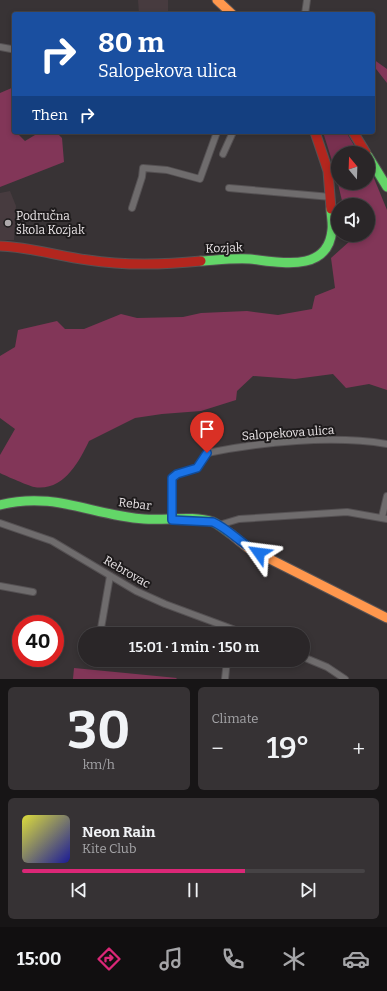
<!DOCTYPE html>
<meta charset="utf-8">
<style>
:root{--surface:#2a2628;--page:#363234;--text:#f1f3f6;--muted:#a5a5a8;--line:#464345;--accent:#db2777}
body{margin:0;font-family:Bitter,serif;background:var(--page);color:var(--text);height:100vh;display:flex;flex-direction:column;font-size:15px;white-space:nowrap}
*{box-sizing:border-box;margin:0}
p{font-size:13px;color:var(--muted)}
.icon{flex:none;width:22px;height:22px;fill:none;stroke:currentColor;stroke-width:2;stroke-linecap:round;stroke-linejoin:round}
.map{position:relative;height:679px;overflow:hidden}
.panel{display:flex;flex-direction:column;gap:8px;padding:8px;background:#171516;flex:1}
.panel>*{flex:none}
.hud{position:absolute;left:12px;top:12px;width:363px;height:122px;border-radius:4px;box-shadow:0 2px 6px #0003,0 0 0 1px var(--line);background:#1a4fa0;color:#fff;overflow:hidden}
.needle{width:26px;rotate:341deg}
.controls{position:absolute;left:331px;top:146px;display:grid;gap:8px}
.controls a{display:grid;place-items:center;width:44px;height:44px;border-radius:50%;background:var(--surface);box-shadow:0 2px 6px #0003,0 0 0 1px var(--line);font-size:20px}
.speed{position:absolute;left:12px;top:615px;display:flex;gap:8px;font-size:20px;font-weight:700;text-align:center}
.speed>*{display:grid;place-content:center;width:52px;height:52px;border-radius:50%;background:var(--surface);box-shadow:0 2px 6px #0003,0 0 0 1px var(--line);line-height:1}
.speed .limit{border:6px solid #d22;background:#fff;color:#111}
.pin{position:absolute;display:grid;place-items:center;width:34px;height:34px;color:#fff;margin:-41px -17px;border-radius:50% 50% 50% 0;rotate:-45deg;box-shadow:0 0 4px #0007}
.pin .icon{rotate:45deg}
.me{position:absolute;width:44px;margin:-22px;rotate:301deg;stroke-linejoin:round;filter:drop-shadow(0 0 3px #0008)}
.turn{display:flex;align-items:center;gap:14px;height:84px;padding:0 20px;font-size:18px}
.turn .icon{width:52px;height:52px;stroke-width:2.5}
.turn b{display:block;font-size:28px;line-height:34px}
.then{display:flex;align-items:center;height:38px;padding:0 20px;background:#0003;gap:8px;font-size:15px}
.big{font-size:30px;font-weight:600;line-height:1.1}
.panel .widget{flex:1;display:flex;flex-direction:column;justify-content:center;gap:6px;min-width:0;padding:0 14px;border-radius:6px;background:var(--page)}
.panel .dial{align-items:center;gap:0}
.dial b{font-size:52px;line-height:1}
.song{display:flex;align-items:center;gap:12px}
.cover{width:48px;height:48px;border-radius:6px;background:linear-gradient(135deg,hsl(60 70% 55%),hsl(240 70% 35%))}
.played{height:4px;border-radius:2px;background:linear-gradient(90deg,var(--accent) 65%,var(--line) 65%)}
.keys{display:flex;justify-content:space-around;direction:ltr}
.heat{display:flex;justify-content:space-between;align-items:center;font-size:22px;direction:ltr}
.panel .tiles{flex:1;display:grid;gap:8px;grid-template-columns:1fr 1fr}
.widget:last-child{grid-column:span 2}
.trip{position:absolute;left:78px;top:627px;width:232px;height:40px;border-radius:20px;background:var(--surface);box-shadow:0 2px 6px #0003,0 0 0 1px var(--line);font-weight:600;line-height:40px;text-align:center}
.dock{display:flex;height:64px;justify-content:space-around;align-items:center;background:#110f10;color:var(--muted)}
.dock .icon{width:28px;height:28px}
.dock .selected{color:var(--accent)}
.dock b{font-size:18px;color:var(--text)}
.map>svg:first-child{display:block}
.built{fill:#473b3f}
.green{fill:#78304f}
.forest{fill:#823658}
.lines{fill:none;stroke-linecap:round;stroke-linejoin:round}
.street-casing{stroke:#555153;stroke-width:8}
.fast-casing{stroke:#555153;stroke-width:11}
.slow-casing{stroke:#555153;stroke-width:11}
.jam-casing{stroke:#555153;stroke-width:11}
.street{stroke:#6f6c6d;stroke-width:6}
.fast{stroke:#63d668;stroke-width:9}
.slow{stroke:#ff974d;stroke-width:9}
.jam{stroke:#b3261e;stroke-width:9}
.route-casing{stroke:#114b97;stroke-width:10}
.route{stroke:#1a73e8;stroke-width:7}
.poi-dot{fill:#aea9ab;stroke:#1e1b1c;stroke-width:1.5}
.labels{text-anchor:middle;dominant-baseline:central;stroke-width:4;stroke-linejoin:round;paint-order:stroke}
.poi-label{font-size:12px;fill:#ede8ea;stroke:#1e1b1c;text-anchor:start}
.street-label{font-size:12px;fill:#ede8ea;stroke:#1e1b1c}
</style>
<div class="map">
<svg width="387" height="679" viewBox="0 0 387 679">
<rect width="100%" height="100%" fill="#383335"/>
<g class="built">
<polygon points="138,0 168,0 168,14 139,14"/>
<polygon points="10,191 16,206 14,240 0,240 0,193"/>
</g>
<polygon class="green" points="323,132 346,132 358,152 338,153 338,165 334,167"/>
<g class="forest">
<polygon points="373,59 387,69 387,83 373,65"/>
<polygon points="14,87 14,132 27,132 19,135 25,141 40,132 56,132 62,138 64,162 0,187 0,93"/>
<path d="M338 165V183H368V172L371 171 387 210V390L369 384 346 388 333 374 295 379 253 376 237 391 236 400 201 411 162 414 135 418 89 441C79 462 63 492 34 487 29 486 6 476 0 473V455L15 429 0 418V356L15 347 18 330 57 321 65 329H84L121 314 137 318 183 317 201 313 247 311 278 315 312 309 315 296 335 288 331 258 351 240 350 235H368V205H343L334 167Z"/>
<polygon points="74,668 177,678 176,679 73,679"/>
</g>
<g class="lines">
<defs>
<g id="street">
<polyline points="305,14 307,0"/>
<polyline points="0,47 11,49"/>
<polyline points="223,154 233,132"/>
<polyline points="229,188 331,197"/>
<polyline points="132,208 142,177 143,168 167,170 200,179 217,132"/>
<polyline points="382,517 387,496"/>
<path d="M172 520V478L177 474 197 468 207 453C261 442 332 435 387 444"/>
<polyline points="0,523 52,541 136,591 165,604 246,634"/>
<polyline points="219,525 239,519 347,512 387,519"/>
<polyline points="0,586 33,592"/>
<polyline points="100,634 110,576"/>
<polyline points="303,657 327,667 345,679"/>
<polyline points="225,679 227,660"/>
</g>
<g id="fast">
<polyline points="368,156 387,187"/>
<path d="M201 261C217 260 234 258 250 259 278 262 328 274 332 230 333 223 331 216 331 209"/>
<path d="M0 505C54 491 91 515 144 519 166 521 192 515 213 522 220 525 225 530 231 534"/>
</g>
<g id="slow">
<polyline points="217,0 232,14"/>
<polyline points="231,534 248,548 387,618"/>
</g>
<g id="jam">
<polyline points="315,132 328,171 331,209"/>
<polyline points="353,132 366,153"/>
<path d="M0 246C30 247 58 256 88 260 126 266 162 265 201 261"/>
</g>
</defs>
<use href="#street" class="street-casing"/>
<use href="#fast" class="fast-casing"/>
<use href="#slow" class="slow-casing"/>
<use href="#jam" class="jam-casing"/>
<use href="#street" class="street"/>
<use href="#fast" class="fast"/>
<use href="#slow" class="slow"/>
<use href="#jam" class="jam"/>
</g>
<g class="lines">
<defs>
<path id="route" d="M207 453 197 468 177 474 172 478V520L213 522C229 529 242 545 259 553"/>
</defs>
<use href="#route" class="route-casing"/>
<use href="#route" class="route"/>
</g>
<circle class="poi-dot" cx="8" cy="223" r="4"/>
<g class="labels">
<g class="poi-label">
<text x="16" y="216">Područna<tspan x="16" dy="14">škola Kozjak</tspan></text>
</g>
<g class="street-label">
<text transform="translate(224 248) rotate(-2)">Kozjak</text>
<text transform="translate(288 433) rotate(-4)">Salopekova ulica</text>
<text transform="translate(135 504) rotate(7)">Rebar</text>
<text transform="translate(127 572) rotate(30)">Rebrovac</text>
</g>
</g>
</svg>
<div class="controls">
<a><svg class="needle" viewBox="-14 -14 28 28"><path d="M0-13l5 13h-10z" fill="#e53935"/><path d="M0 13l5-13h-10z" fill="#a5a5a8"/></svg></a>
<a><svg class="icon" aria-label="sound" viewBox="0 0 24 24"><path d="M4 9h4l5-4v14l-5-4H4zM17 9q2 3 0 6"/></svg></a>
</div>
<div class="speed"><div class="limit">40</div></div>
<div class="pin" style="left:207px;top:453px;background:#d93025"><svg class="icon" aria-label="arrive" viewBox="0 0 24 24"><path d="M6 21V4h12l-3 4 3 4H6"/></svg></div>
<svg class="me" style="left:259px;top:553px" viewBox="-20 -20 40 40"><path d="M0-17L14 15 0 8-14 15z" fill="#1a73e8" stroke="#fff" stroke-width="4"/></svg>
<div class="trip">15:01 · 1 min · 150 m</div>
<div class="hud">
<div class="turn"><svg class="icon" aria-label="right" viewBox="0 0 24 24"><path d="M7 20v-9h11M14 6l5 5-5 5"/></svg><div><b>80 m</b>Salopekova ulica</div></div>
<div class="then">Then<svg class="icon" aria-label="right" viewBox="0 0 24 24"><path d="M7 20v-9h11M14 6l5 5-5 5"/></svg></div>
</div>
</div>
<section class="panel">
<div class="tiles">
<div class="widget dial"><b>30</b><p>km/h</p></div>
<div class="widget"><p>Climate</p>
<div class="heat"><a>−</a><b class="big">19°</b><a>+</a></div>
</div>
<div class="widget">
<div class="song"><i class="cover"></i><div><b>Neon Rain</b><p>Kite Club</p></div></div>
<div class="played"></div>
<div class="keys"><svg class="icon" aria-label="previous" viewBox="0 0 24 24"><path d="M18 5L8 12l10 7zM5 5v14"/></svg><svg class="icon" aria-label="pause" viewBox="0 0 24 24"><path d="M8 5v14M16 5v14"/></svg><svg class="icon" aria-label="next" viewBox="0 0 24 24"><path d="M6 5l10 7-10 7zM19 5v14"/></svg></div>
</div>
</div>
</section>
<nav class="dock">
<b>15:00</b>
<svg class="icon selected" aria-label="directions" viewBox="0 0 24 24"><path d="M12 3l9 9-9 9-9-9zM9 14v-3h6M13 9l2 2-2 2"/></svg>
<svg class="icon" aria-label="music" viewBox="0 0 24 24"><path d="M9 18V5l10-2v13"/><circle cx="6" cy="18" r="3"/><circle cx="16" cy="16" r="3"/></svg>
<svg class="icon" aria-label="phone" viewBox="0 0 24 24"><path d="M5 4h4l2 5-3 2q2 4 5 5l2-3 5 2v4C11 20 4 13 5 4z"/></svg>
<svg class="icon" aria-label="climate" viewBox="0 0 24 24"><path d="M12 3v18M4 7l16 10M4 17L20 7"/></svg>
<svg class="icon" aria-label="car" viewBox="0 0 24 24"><path d="M5 17H2v-5l4-1 3-4h7l3 4 3 1v5h-3M9 17h6M6 11h13"/><circle cx="7" cy="17" r="2"/><circle cx="17" cy="17" r="2"/></svg>
</nav>
